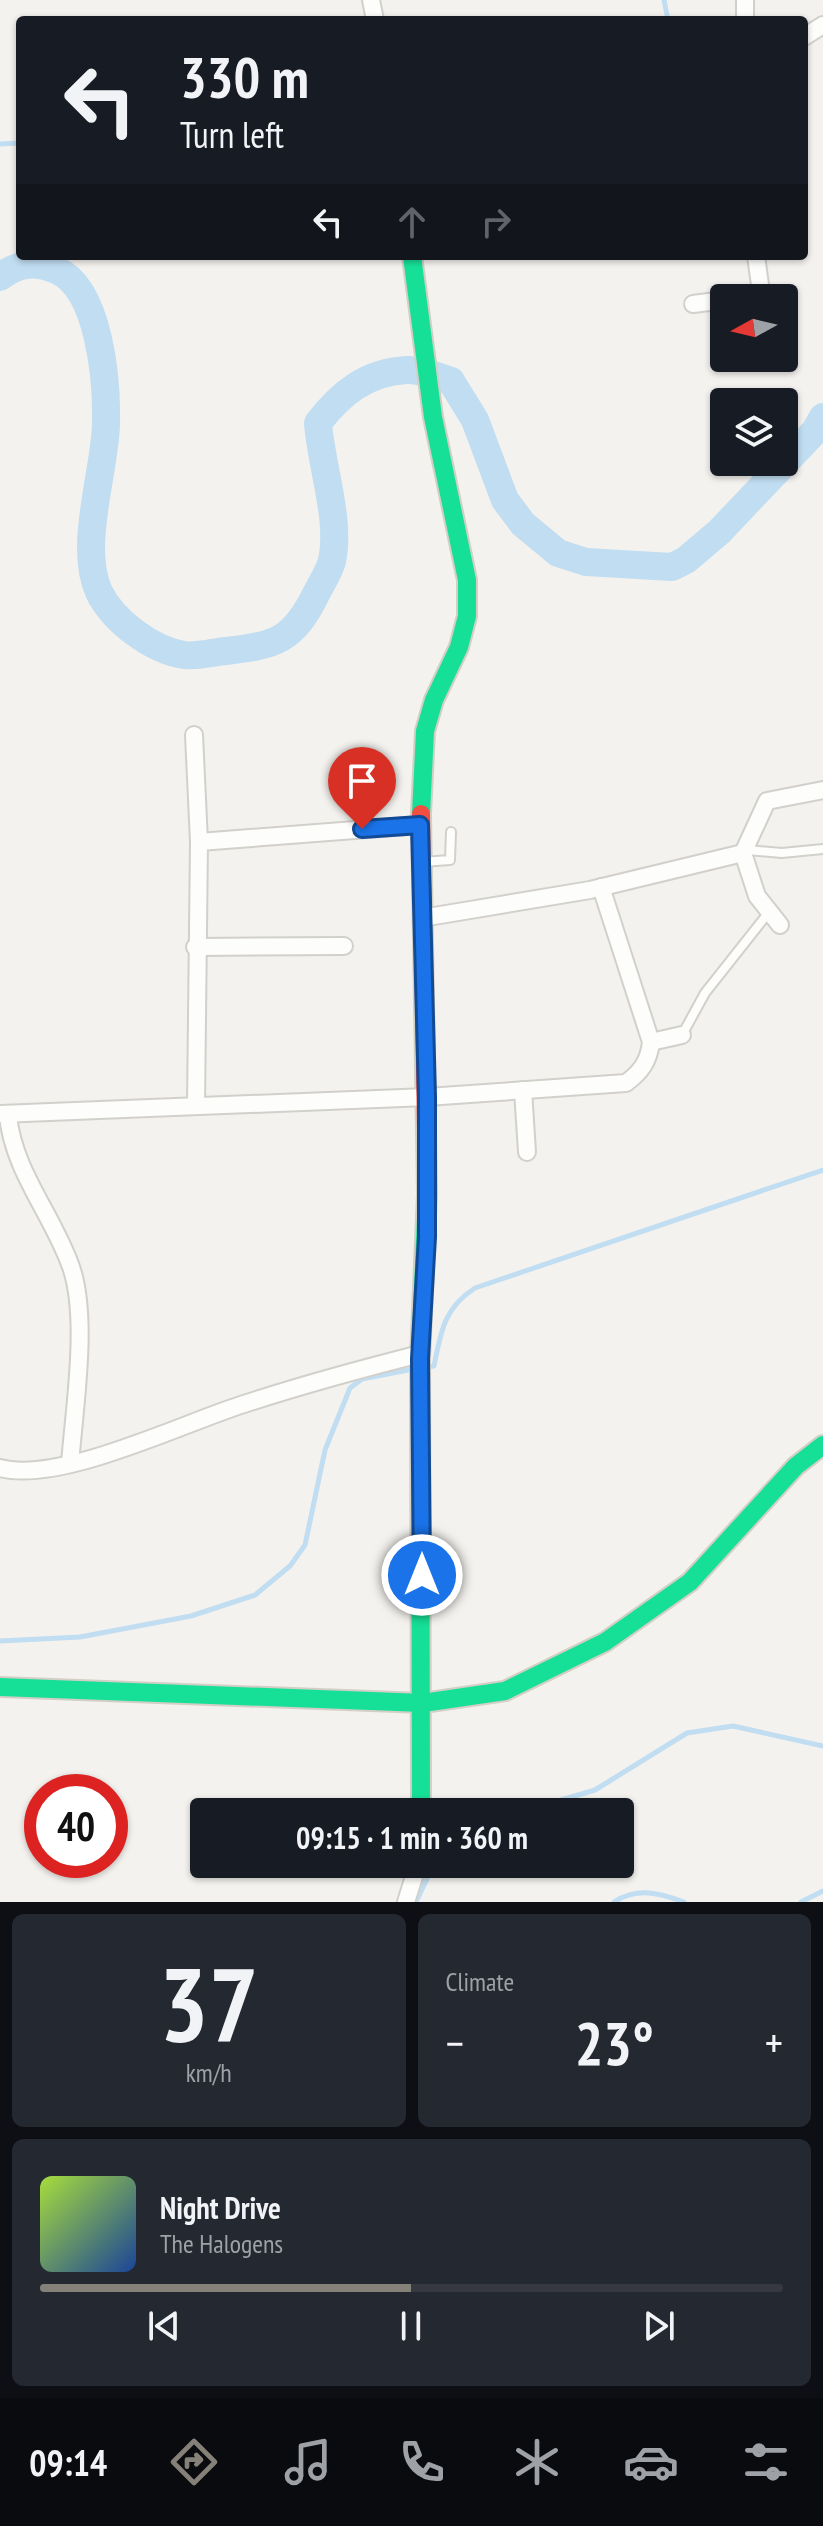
<!DOCTYPE html>
<meta charset="utf-8">
<style>
:root{--surface:#171b24;--page:#242831;--text:#f1f3f6;--muted:#9ea1a6;--line:#363941;--accent:#868178}
body{margin:0;font-family:"PT Sans Narrow",sans-serif;background:var(--page);color:var(--text);height:100vh;display:flex;flex-direction:column;font-size:30px;white-space:nowrap}
*{box-sizing:border-box;margin:0}
p{font-size:26px;color:var(--muted)}
.icon{flex:none;width:44px;height:44px;fill:none;stroke:currentColor;stroke-width:2;stroke-linecap:round;stroke-linejoin:round}
.map{position:relative;height:1902px;overflow:hidden}
.panel{display:flex;flex-direction:column;gap:12px;padding:12px;background:#0d0f14;flex:1}
.panel>*{flex:none}
.guide{position:absolute;left:16px;top:16px;width:792px;height:244px;border-radius:8px;box-shadow:0 2px 6px #0004;background:#171b24;color:var(--text);overflow:hidden}
.needle{width:52px;rotate:262deg}
.tools{position:absolute;left:710px;top:284px;display:grid;gap:16px}
.tools a{display:grid;place-items:center;width:88px;height:88px;border-radius:8px;background:var(--surface);box-shadow:0 2px 6px #0004;font-size:40px}
.speed{position:absolute;left:24px;top:1774px;display:flex;gap:16px;font-size:40px;font-weight:700;text-align:center}
.speed>*{display:grid;place-content:center;width:104px;height:104px;border-radius:50%;background:var(--surface);box-shadow:0 2px 6px #0004;line-height:1}
.speed .limit{border:12px solid #d22;background:#fff;color:#111}
.pin{position:absolute;display:grid;place-items:center;width:68px;height:68px;color:#fff;margin:-82px -34px;border-radius:50% 50% 50% 0;rotate:-45deg;box-shadow:0 0 8px #0007}
.pin .icon{rotate:45deg}
.me{position:absolute;width:88px;margin:-44px;rotate:0deg;stroke-linejoin:round;filter:drop-shadow(0 0 6px #0008)}
.turn{display:flex;align-items:center;gap:28px;height:168px;padding:0 32px;font-size:36px}
.turn .icon{width:104px;height:104px;stroke-width:2.5}
.turn b{display:block;font-size:56px;line-height:68px}
.lanes{display:flex;align-items:center;height:76px;padding:0 32px;background:#0003;justify-content:center;gap:40px;direction:ltr}
.lanes .off{opacity:.35}
.big{font-size:60px;font-weight:800;line-height:1.1}
.panel .card{flex:1;display:flex;flex-direction:column;justify-content:center;gap:12px;min-width:0;padding:0 28px;border-radius:12px;background:var(--page)}
.panel .dial{align-items:center;gap:0}
.dial b{font-size:104px;line-height:1}
.song{display:flex;align-items:center;gap:24px}
.cover{width:96px;height:96px;border-radius:12px;background:linear-gradient(135deg,hsl(80 70% 55%),hsl(220 70% 35%))}
.played{height:8px;border-radius:4px;background:linear-gradient(90deg,var(--accent) 50%,var(--line) 50%)}
.keys{display:flex;justify-content:space-around;direction:ltr}
.heat{display:flex;justify-content:space-between;align-items:center;font-size:44px;direction:ltr}
.panel .tiles{flex:1;display:grid;gap:12px;grid-template-columns:1fr 1fr}
.card:last-child{grid-column:span 2}
.trip{position:absolute;left:190px;top:1798px;width:444px;height:80px;border-radius:8px;background:var(--surface);box-shadow:0 2px 6px #0004;font-weight:800;line-height:80px;text-align:center}
.tab-bar{display:flex;height:128px;justify-content:space-around;align-items:center;background:#090b0e;color:var(--muted)}
.tab-bar .icon{width:56px;height:56px}
.tab-bar .selected{color:var(--accent)}
.tab-bar b{font-size:36px;color:var(--text)}
.map>svg:first-child{display:block}
.lines{fill:none;stroke-linecap:round;stroke-linejoin:round}
.stream{stroke:#c0ddf1;stroke-width:5}
.river{stroke:#c0ddf1;stroke-width:28}
.lane-casing{stroke:#d2d0cb;stroke-width:12}
.street-casing{stroke:#d2d0cb;stroke-width:20}
.fast-casing{stroke:#d3cfc5;stroke-width:22}
.jam-casing{stroke:#d3cfc5;stroke-width:22}
.lane{stroke:#fdfdfc;stroke-width:8}
.street{stroke:#fdfdfc;stroke-width:16}
.fast{stroke:#16e098;stroke-width:18}
.jam{stroke:#f24e42;stroke-width:18}
.route-casing{stroke:#114b97;stroke-width:20}
.route{stroke:#1a73e8;stroke-width:14}
</style>
<div class="map">
<svg width="823" height="1902" viewBox="0 0 823 1902">
<rect width="100%" height="100%" fill="#f4f2ee"/>
<g class="lines">
<g class="stream">
<polyline points="664,0 668,20"/>
<polyline points="0,144 20,143"/>
<path d="M427 1367 434 1366C441 1331 444 1308 475 1288L823 1170"/>
<polyline points="0,1641 80,1637 191,1616 255,1595 290,1566 305,1545 325,1450 350,1388 362,1379 413,1369"/>
<polyline points="520,1812 595,1790 687,1733 733,1726 823,1746"/>
<polyline points="416,1902 434,1864"/>
<path d="M614 1902C637 1887 660 1893 684 1902"/>
<polyline points="801,1902 823,1891"/>
</g>
<path class="river" d="M0 277C18 263 35 261 56 270 100 288 107 382 106 424 105 471 78 547 99 592 113 621 152 650 184 655 197 657 213 652 226 651 276 645 293 641 316 594 321 584 329 572 332 561 341 520 321 465 318 423 341 393 367 372 407 370 421 369 438 377 451 381L475 420 505 500 523 524 558 553 586 562 672 567 686 560 719 532 815 431 823 417"/>
<defs>
<g id="lane">
<polyline points="747,850 782,853 823,849"/>
<polyline points="422,862 450,860 451,832"/>
<polyline points="682,1035 705,993 769,912"/>
</g>
<g id="street">
<polyline points="371,0 375,20"/>
<polyline points="745,20 745,0"/>
<polyline points="804,37 823,25"/>
<polyline points="743,298 761,292 756,256"/>
<polyline points="693,304 724,300"/>
<polyline points="194,735 199,842"/>
<polyline points="743,853 757,896 780,925"/>
<polyline points="422,918 590,890 743,853 767,801 823,790"/>
<polyline points="195,947 344,946"/>
<polyline points="651,1042 682,1035"/>
<polyline points="523,1090 527,1152"/>
<polyline points="196,1106 199,842 420,825"/>
<path d="M0 1114 427 1097 626 1083C641 1072 649 1061 651 1042L601 887"/>
<path d="M8 1115C13 1171 53 1215 71 1267 89 1318 74 1410 70 1464"/>
<path d="M0 1468C60 1484 183 1423 244 1404 302 1385 361 1369 420 1354"/>
<polyline points="406,1902 418,1864"/>
</g>
<g id="fast">
<polyline points="412,256 433,417 467,580 467,616 459,647 434,700 425,731 421,814"/>
<polyline points="0,1687 423,1703 505,1691 605,1642 690,1582 796,1466 823,1445"/>
<polyline points="421,1812 420,1359 427,1194"/>
</g>
<polyline id="jam" points="421,814 427,1194"/>
</defs>
<use href="#lane" class="lane-casing"/>
<use href="#street" class="street-casing"/>
<use href="#fast" class="fast-casing"/>
<use href="#jam" class="jam-casing"/>
<use href="#lane" class="lane"/>
<use href="#street" class="street"/>
<use href="#fast" class="fast"/>
<use href="#jam" class="jam"/>
</g>
<g class="lines">
<defs>
<polyline id="route" points="362,829 420,825 427,1097 427,1237 420,1359 422,1575"/>
</defs>
<use href="#route" class="route-casing"/>
<use href="#route" class="route"/>
</g>
</svg>
<div class="tools">
<a><svg class="needle" viewBox="-14 -14 28 28"><path d="M0-13l5 13h-10z" fill="#e53935"/><path d="M0 13l5-13h-10z" fill="#9ea1a6"/></svg></a>
<a><svg class="icon" aria-label="layers" viewBox="0 0 24 24"><path d="M12 4l9 5-9 5-9-5zM3 14l9 5 9-5"/></svg></a>
</div>
<div class="speed"><div class="limit">40</div></div>
<div class="pin" style="left:362px;top:829px;background:#d93025"><svg class="icon" aria-label="arrive" viewBox="0 0 24 24"><path d="M6 21V4h12l-3 4 3 4H6"/></svg></div>
<svg class="me" style="left:422px;top:1575px" viewBox="-20 -20 40 40"><circle r="17" fill="#1a73e8" stroke="#fff" stroke-width="3"/><path d="M0-11L8 9 0 5-8 9z" fill="#fff"/></svg>
<div class="trip">09:15 · 1 min · 360 m</div>
<div class="guide">
<div class="turn"><svg class="icon" aria-label="left" viewBox="0 0 24 24"><path d="M17 20v-9H6M10 6l-5 5 5 5"/></svg><div><b>330 m</b>Turn left</div></div>
<div class="lanes"><svg class="icon" aria-label="left" viewBox="0 0 24 24"><path d="M17 20v-9H6M10 6l-5 5 5 5"/></svg><svg class="icon off" aria-label="ahead" viewBox="0 0 24 24"><path d="M12 20V5M6 11l6-6 6 6"/></svg><svg class="icon off" aria-label="right" viewBox="0 0 24 24"><path d="M7 20v-9h11M14 6l5 5-5 5"/></svg></div>
</div>
</div>
<section class="panel">
<div class="tiles">
<div class="card dial"><b>37</b><p>km/h</p></div>
<div class="card"><p>Climate</p>
<div class="heat"><a>−</a><b class="big">23°</b><a>+</a></div>
</div>
<div class="card">
<div class="song"><i class="cover"></i><div><b>Night Drive</b><p>The Halogens</p></div></div>
<div class="played"></div>
<div class="keys"><svg class="icon" aria-label="previous" viewBox="0 0 24 24"><path d="M18 5L8 12l10 7zM5 5v14"/></svg><svg class="icon" aria-label="pause" viewBox="0 0 24 24"><path d="M8 5v14M16 5v14"/></svg><svg class="icon" aria-label="next" viewBox="0 0 24 24"><path d="M6 5l10 7-10 7zM19 5v14"/></svg></div>
</div>
</div>
</section>
<nav class="tab-bar">
<b>09:14</b>
<svg class="icon selected" aria-label="directions" viewBox="0 0 24 24"><path d="M12 3l9 9-9 9-9-9zM9 14v-3h6M13 9l2 2-2 2"/></svg>
<svg class="icon" aria-label="music" viewBox="0 0 24 24"><path d="M9 18V5l10-2v13"/><circle cx="6" cy="18" r="3"/><circle cx="16" cy="16" r="3"/></svg>
<svg class="icon" aria-label="phone" viewBox="0 0 24 24"><path d="M5 4h4l2 5-3 2q2 4 5 5l2-3 5 2v4C11 20 4 13 5 4z"/></svg>
<svg class="icon" aria-label="climate" viewBox="0 0 24 24"><path d="M12 3v18M4 7l16 10M4 17L20 7"/></svg>
<svg class="icon" aria-label="car" viewBox="0 0 24 24"><path d="M5 17H2v-5l4-1 3-4h7l3 4 3 1v5h-3M9 17h6M6 11h13"/><circle cx="7" cy="17" r="2"/><circle cx="17" cy="17" r="2"/></svg>
<svg class="icon" aria-label="filters" viewBox="0 0 24 24"><path d="M4 7h16M4 17h16"/><circle cx="9" cy="7" r="2"/><circle cx="15" cy="17" r="2"/></svg>
</nav>
